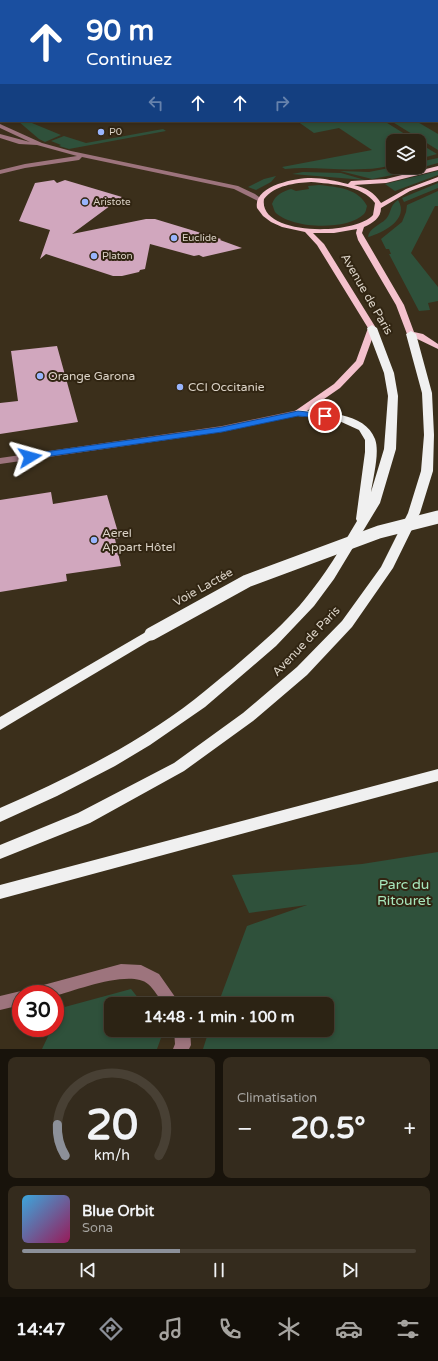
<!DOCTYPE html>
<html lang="fr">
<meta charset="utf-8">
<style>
:root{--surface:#2c2314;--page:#342b1d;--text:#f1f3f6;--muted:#a6a4a0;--line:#484034;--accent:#8c9099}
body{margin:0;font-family:"Varela Round",sans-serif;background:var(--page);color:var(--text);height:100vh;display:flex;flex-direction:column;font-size:15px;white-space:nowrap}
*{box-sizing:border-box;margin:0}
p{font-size:13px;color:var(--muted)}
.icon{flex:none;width:22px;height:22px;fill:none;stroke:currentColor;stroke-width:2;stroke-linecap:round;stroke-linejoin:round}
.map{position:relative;height:1049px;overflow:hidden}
.side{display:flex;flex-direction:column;gap:8px;padding:8px;background:#18130b;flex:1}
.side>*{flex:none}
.hud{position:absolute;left:0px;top:0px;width:438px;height:122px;box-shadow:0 2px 6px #0003,0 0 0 1px var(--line);background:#1a4fa0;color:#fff;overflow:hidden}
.buttons{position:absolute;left:386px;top:134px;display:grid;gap:8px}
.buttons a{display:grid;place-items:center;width:40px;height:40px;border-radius:8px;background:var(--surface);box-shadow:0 2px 6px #0003,0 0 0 1px var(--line);font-size:20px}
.speed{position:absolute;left:12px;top:985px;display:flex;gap:8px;font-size:20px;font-weight:700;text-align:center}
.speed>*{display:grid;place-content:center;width:52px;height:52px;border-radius:50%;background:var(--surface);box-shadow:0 2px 6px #0003,0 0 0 1px var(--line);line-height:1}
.speed .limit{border:6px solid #d22;background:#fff;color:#111}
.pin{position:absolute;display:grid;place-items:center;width:34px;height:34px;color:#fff;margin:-17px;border:2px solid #fff;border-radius:50%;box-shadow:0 1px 4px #0007}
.me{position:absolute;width:44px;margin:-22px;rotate:82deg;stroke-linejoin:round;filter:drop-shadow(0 0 3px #0008)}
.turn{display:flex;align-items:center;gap:14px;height:84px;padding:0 20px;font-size:18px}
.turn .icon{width:52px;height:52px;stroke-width:2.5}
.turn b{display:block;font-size:28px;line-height:34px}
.lanes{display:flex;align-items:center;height:38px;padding:0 20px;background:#0003;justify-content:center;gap:20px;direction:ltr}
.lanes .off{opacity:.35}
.big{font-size:30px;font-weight:700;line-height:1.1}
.side .widget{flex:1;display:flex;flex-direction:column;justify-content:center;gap:6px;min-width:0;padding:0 14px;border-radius:8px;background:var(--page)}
.side .dial{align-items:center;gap:0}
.dial svg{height:104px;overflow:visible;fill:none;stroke:var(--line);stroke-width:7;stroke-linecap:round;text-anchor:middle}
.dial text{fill:var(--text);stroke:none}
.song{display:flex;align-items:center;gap:12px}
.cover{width:48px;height:48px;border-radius:6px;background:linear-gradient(135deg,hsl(200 70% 55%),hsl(330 70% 35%))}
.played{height:4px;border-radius:2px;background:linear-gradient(90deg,var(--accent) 40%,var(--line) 40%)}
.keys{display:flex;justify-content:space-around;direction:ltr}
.heat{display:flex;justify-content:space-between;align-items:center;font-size:22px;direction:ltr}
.side .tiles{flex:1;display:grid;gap:8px;grid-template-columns:1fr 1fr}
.widget:last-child{grid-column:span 2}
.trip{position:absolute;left:104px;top:997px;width:230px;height:40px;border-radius:8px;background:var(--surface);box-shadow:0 2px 6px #0003,0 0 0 1px var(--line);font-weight:700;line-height:40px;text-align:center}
.tabs{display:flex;height:64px;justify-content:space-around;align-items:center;background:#120e08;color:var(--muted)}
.tabs .icon{width:28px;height:28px}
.tabs .current{color:var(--accent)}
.tabs b{font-size:18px;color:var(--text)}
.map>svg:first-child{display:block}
.green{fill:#2f513b}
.building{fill:#d1a7be}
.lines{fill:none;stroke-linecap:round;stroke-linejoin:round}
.minor{fill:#9d747d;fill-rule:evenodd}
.major{fill:#f4c1cd;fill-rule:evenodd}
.highway{fill:#f0f0f0;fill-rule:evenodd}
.highway-bridge{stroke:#f0f0f0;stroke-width:13}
.route{fill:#1a73e8;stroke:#114b97}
.poi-dot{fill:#99b5fd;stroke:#312512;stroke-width:1.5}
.labels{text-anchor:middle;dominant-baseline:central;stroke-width:4;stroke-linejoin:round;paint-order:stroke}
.far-poi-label{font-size:10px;fill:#dbd3c7;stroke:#312512;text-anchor:start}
.street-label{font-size:12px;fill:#dbd3c7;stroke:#312512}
.poi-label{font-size:12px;fill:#dbd3c7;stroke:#312512;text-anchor:start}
.near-park-label{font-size:14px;fill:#a7e7bc;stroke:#312512}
</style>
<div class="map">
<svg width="438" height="1049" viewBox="0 0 438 1049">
<rect width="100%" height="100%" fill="#3b2f1b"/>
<g class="green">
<polygon points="18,121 27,121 61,135 45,142 39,139"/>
<path d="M297 121H384L416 141H393V165C384 167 375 169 365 169 338 171 312 166 285 169L282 167 372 150 339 128 314 133Z"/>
<polygon points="391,121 416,121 438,134 438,150"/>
<polygon points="163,129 166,131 69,149 59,146 61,145 51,141 64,136 86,143"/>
<polygon points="419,143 437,154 419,159"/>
<polygon points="438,158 438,163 398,174 372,179 340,171 369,172 394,167 419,167 419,162"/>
<polygon points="438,171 438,175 395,191 385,184"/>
<polygon points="303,172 341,173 365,180 292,174"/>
<polygon points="276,176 271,182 256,190 248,187 264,179"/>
<polygon points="438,183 438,188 404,202 402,198"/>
<path d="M319 185C337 187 358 188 367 206 366 209 366 212 364 214 347 231 291 229 275 212 274 210 273 206 272 204 276 194 282 192 291 189L296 191 309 189 308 186Z"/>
<polygon points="438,191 438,206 435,206 411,253 438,287 438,301 428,303 430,310 419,311 389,254 391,254 389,249 386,249 381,239 402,222 406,212 407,205"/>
<path d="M398 200C410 219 383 233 368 237 369 228 380 225 386 219 392 212 389 206 398 200Z"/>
<polygon points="438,852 438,1049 203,1049 209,1030 327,1030 327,1004 218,1004 247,926 307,905 249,913 232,875 362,864"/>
<polygon points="131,989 143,1004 111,1004 111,1030 158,1030 161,1038 157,1049 42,1049 52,1028 55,1028 55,1021 61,1008"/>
</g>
<g class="building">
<polygon points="54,180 57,183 65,180 122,197 72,234 146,219 155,219 221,239 220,240 242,248 203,257 199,255 194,256 150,244 145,269 140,270 139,272 122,276 113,276 46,254 40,259 50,230 19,221 35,183"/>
<polygon points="57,346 78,422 0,434 0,403 18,401 11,351"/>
<polygon points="51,492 53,504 107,495 120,539 115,539 121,566 66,574 67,581 0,592 0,500"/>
</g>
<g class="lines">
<g class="minor">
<rect x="0" y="21" width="1" height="2"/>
<rect x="0" y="93" width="1" height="4"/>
<rect x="437" y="102" width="1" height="4"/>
<polygon points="0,124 42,143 71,151 238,186 255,194 263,200 258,201 234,189 82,157 79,160 25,168 0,174 0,170 25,164 77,156 37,145 19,144 0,138 0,134 30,142 0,128"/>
<polygon points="298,410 302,413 301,415 222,432 0,464 0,458 222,426"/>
<path d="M121 964 141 965 159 974 180 1004H163C159 998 154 989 148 984 131 969 76 990 55 996V994H29L31 989 36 987Z"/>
<polygon points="21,991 27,994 21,994 21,1005 0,1010 0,996"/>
<polygon points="174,1030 190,1030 191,1045 189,1049 173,1049 175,1044"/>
</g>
<path class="major" d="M438 166V170L386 183 354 185C366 188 374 192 381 203L406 189 438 177V181L410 191 381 208C381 218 373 223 364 227L362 233 404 305 414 332 423 334 438 344V349L407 334 396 305 358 240 356 233 357 229 334 233H313L324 244 376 328 363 364 340 388 301 415H295L294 413 295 411 334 384 356 361 368 328 317 245 305 232 282 227 271 222 263 216 257 208C253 186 295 178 311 178 323 178 336 181 348 184L351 181 386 179ZM311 182C332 184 362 185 375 203L373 215C354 236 258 236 264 199 275 185 295 183 311 182Z"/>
<g class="highway">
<path d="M372 325 377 328 394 373 398 396 396 449 380 503 334 579 314 606 276 646 205 707 150 745 115 766 57 796 0 822V808C68 778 136 745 195 699 208 689 220 678 233 668 258 646 284 625 305 599 325 575 341 548 357 521L356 519 365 452V440L359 430 337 420 298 416 293 413 298 410C323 412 365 412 375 439 380 452 373 478 371 492L384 449 388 396 384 373 367 328Z"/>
<polygon points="411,331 416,334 432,393 434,435 433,471 420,513 393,568 352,627 307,675 253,721 184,771 90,823 0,859 0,845 78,813 174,763 243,713 297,667 342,621 381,567 408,513 421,471 424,435 422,393 406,334"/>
<polygon points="151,629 156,631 158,634 156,637 0,730 0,717"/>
<polygon points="438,769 438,781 0,899 0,885"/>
</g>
<polyline class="highway-bridge" points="151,634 247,581 379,532 438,517"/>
</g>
<polygon class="route" points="298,411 325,414 329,416 325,418 298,416 222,432 30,459 26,457 30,454 222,427"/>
<g class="poi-dot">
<circle cx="101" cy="132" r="4"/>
<circle cx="85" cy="202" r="4"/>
<circle cx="174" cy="238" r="4"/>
<circle cx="94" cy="256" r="4"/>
<circle cx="40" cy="376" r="4"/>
<circle cx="180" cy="387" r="4"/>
<circle cx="94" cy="540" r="4"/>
</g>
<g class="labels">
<g class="far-poi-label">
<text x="109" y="132">P0</text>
<text x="93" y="202">Aristote</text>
<text x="182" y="238">Euclide</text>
<text x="102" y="256">Platon</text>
</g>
<g class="street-label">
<text transform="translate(367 294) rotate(60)">Avenue de Paris</text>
<text transform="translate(203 587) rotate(-29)">Voie Lactée</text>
<text transform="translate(306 641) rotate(-46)">Avenue de Paris</text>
</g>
<g class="poi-label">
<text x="48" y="376">Orange Garona</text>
<text x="188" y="387">CCI Occitanie</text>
<text x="102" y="533">Aerel<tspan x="102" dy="14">Appart Hôtel</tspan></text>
</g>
<g class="near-park-label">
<text x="404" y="884">Parc du<tspan x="404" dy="16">Ritouret</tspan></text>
</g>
</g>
</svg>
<div class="buttons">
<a><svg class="icon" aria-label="layers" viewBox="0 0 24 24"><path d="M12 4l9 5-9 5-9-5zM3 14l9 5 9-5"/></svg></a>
</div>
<div class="speed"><div class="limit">30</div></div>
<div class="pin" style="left:325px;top:416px;background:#d93025"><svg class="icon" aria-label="arrive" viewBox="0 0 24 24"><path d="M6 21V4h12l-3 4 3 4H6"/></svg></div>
<svg class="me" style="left:30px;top:457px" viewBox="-20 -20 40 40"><path d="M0-17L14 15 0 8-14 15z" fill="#1a73e8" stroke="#fff" stroke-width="4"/></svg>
<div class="trip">14:48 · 1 min · 100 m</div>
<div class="hud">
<div class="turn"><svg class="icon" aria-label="ahead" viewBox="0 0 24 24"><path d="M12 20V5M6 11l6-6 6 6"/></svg><div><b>90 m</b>Continuez</div></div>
<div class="lanes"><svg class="icon off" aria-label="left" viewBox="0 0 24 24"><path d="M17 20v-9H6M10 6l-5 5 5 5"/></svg><svg class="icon" aria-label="ahead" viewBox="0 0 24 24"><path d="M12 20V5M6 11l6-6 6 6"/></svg><svg class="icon" aria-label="ahead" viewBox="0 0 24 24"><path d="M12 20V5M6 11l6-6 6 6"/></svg><svg class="icon off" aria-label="right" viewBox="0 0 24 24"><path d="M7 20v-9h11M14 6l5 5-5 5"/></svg></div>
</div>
</div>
<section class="side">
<div class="tiles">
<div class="widget dial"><svg viewBox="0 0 100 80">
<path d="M14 69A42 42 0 1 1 86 69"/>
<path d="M14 69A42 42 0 0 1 8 45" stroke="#8c9099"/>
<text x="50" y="56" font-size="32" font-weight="700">20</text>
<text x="50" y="72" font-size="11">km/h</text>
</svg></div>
<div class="widget"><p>Climatisation</p>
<div class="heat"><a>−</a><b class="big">20.5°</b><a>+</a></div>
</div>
<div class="widget">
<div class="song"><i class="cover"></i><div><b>Blue Orbit</b><p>Sona</p></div></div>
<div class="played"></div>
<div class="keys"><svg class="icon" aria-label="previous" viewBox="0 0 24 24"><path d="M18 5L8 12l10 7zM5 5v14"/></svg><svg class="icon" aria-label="pause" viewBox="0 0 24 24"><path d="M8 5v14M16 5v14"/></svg><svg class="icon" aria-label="next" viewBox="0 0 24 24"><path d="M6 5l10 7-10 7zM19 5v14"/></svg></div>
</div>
</div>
</section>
<nav class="tabs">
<b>14:47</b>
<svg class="icon current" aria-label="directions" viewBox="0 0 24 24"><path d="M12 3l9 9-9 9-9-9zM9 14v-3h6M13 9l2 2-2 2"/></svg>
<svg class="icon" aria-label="music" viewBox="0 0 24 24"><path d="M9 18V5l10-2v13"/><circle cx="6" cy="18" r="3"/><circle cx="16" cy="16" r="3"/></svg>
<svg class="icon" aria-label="phone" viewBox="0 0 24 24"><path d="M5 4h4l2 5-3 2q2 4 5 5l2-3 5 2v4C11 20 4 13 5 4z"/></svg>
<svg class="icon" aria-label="climate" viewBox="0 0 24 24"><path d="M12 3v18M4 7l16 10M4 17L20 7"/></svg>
<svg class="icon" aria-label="car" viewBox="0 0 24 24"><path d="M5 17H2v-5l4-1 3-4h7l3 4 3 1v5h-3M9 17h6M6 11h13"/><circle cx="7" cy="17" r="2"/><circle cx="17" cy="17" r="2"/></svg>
<svg class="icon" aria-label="filters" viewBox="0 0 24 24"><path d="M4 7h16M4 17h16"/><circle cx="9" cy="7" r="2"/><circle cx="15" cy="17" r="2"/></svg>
</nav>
